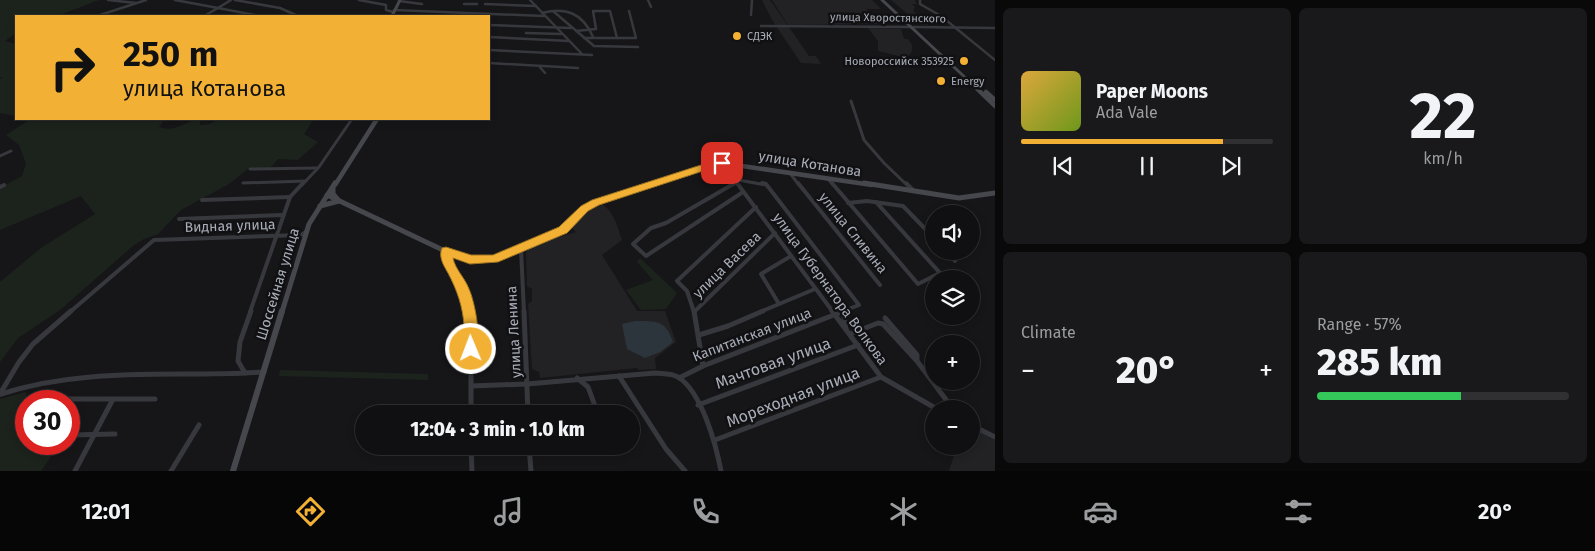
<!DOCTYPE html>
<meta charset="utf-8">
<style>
:root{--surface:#101012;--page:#19191b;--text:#f1f3f6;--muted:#9c9d9f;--line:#303032;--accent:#f2b134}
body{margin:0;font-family:"Fira Sans",sans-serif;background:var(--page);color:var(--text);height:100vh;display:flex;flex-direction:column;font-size:19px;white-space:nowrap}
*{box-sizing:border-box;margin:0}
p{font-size:16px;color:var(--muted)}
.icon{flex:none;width:28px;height:28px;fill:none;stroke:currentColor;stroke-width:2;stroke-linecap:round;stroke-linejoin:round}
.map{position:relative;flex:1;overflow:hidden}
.details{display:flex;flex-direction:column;gap:8px;padding:8px;background:#09090a;width:600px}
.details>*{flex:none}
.banner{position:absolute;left:15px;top:15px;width:475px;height:105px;border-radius:0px;box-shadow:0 2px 8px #0003,0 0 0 1px var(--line);background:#f2b134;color:#111;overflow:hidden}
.buttons{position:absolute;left:925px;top:205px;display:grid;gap:10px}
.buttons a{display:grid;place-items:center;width:55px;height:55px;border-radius:50%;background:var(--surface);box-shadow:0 2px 8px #0003,0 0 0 1px var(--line);font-size:25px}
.speed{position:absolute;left:15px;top:390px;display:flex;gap:10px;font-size:25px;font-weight:700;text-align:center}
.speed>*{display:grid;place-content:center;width:65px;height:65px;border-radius:50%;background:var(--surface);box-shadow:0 2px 8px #0003,0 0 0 1px var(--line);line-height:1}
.speed .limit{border:8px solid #d22;background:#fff;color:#111}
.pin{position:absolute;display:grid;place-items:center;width:42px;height:42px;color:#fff;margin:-21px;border-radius:10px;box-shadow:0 2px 8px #0006}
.me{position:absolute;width:55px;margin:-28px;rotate:359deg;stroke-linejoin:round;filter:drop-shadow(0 0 4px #0008)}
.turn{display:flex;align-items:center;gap:18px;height:105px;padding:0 25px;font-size:22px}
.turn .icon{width:65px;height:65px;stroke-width:2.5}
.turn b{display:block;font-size:35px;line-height:42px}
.big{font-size:38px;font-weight:800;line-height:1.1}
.details .widget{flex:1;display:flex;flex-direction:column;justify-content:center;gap:8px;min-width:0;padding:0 18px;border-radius:8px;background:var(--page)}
.details .dial{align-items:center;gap:0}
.dial b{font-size:65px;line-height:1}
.song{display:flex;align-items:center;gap:15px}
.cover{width:60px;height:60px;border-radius:8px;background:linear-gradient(135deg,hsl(40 70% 55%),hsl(80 70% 35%))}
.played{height:5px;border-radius:2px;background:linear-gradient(90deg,var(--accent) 80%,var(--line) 80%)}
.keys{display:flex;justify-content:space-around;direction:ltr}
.heat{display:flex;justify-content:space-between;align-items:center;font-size:28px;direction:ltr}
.charge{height:8px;border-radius:4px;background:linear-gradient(90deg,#34c759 57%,var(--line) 0)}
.details .tiles{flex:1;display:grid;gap:8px;grid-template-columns:repeat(2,1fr)}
.trip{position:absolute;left:355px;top:405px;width:285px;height:50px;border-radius:25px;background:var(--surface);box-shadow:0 2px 8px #0003,0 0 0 1px var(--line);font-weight:800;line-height:50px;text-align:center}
.menu{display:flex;height:80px;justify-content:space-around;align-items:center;background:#060607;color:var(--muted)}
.menu .icon{width:35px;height:35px}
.menu .on{color:var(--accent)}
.menu b{font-size:22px;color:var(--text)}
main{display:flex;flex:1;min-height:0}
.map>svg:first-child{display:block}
.built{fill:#222225}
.green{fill:#1c231d}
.water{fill:#2c353c}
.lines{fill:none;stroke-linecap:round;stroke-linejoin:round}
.street-far3{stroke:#37383d;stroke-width:2.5}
.street-far2{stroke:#37383d;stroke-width:3}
.street-far1{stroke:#37383d;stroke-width:4}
.street{stroke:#37383d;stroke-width:5}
.secondary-far3{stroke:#45474d;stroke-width:3}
.secondary-far2{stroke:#45474d;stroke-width:4.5}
.secondary-far1{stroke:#45474d;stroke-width:5}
.secondary{stroke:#45474d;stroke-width:6}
.route{fill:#f2b134;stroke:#9d7322}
.poi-dot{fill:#f2b134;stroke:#111113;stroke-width:2}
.labels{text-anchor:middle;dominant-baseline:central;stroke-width:5;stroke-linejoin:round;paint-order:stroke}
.far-street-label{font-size:11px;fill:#a8adb8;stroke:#111113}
.far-poi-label{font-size:11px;fill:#a8adb8;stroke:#111113;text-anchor:start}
.street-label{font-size:14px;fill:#a8adb8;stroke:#111113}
.near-street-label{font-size:16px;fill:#a8adb8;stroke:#111113}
</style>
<main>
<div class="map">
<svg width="995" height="471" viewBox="0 0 995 471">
<rect width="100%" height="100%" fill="#161618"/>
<g class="built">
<polygon points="762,0 770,0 809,56 816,56 821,64 801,63 772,20"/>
<polygon points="772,0 872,0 881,9 866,9 881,24 788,25"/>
<polygon points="891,0 915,0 917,4 912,4 915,7 913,11 929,25 921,25"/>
<polygon points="868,28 901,29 904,39 908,39 912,45 912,51 907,58 878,51 878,41"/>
<polygon points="601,203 609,210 615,220 622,240 602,255 637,311 665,311 676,342 655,358 656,369 639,370 637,368 540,378 539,372 532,369 528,304 532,301 532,289 527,286 526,252 536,244 576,232 571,227 588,211"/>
<polygon points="971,427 995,440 995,471 949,471 957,446 971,446"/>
</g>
<g class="green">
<polygon points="0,0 99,0 57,16 16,16 16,33 5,41 16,44 16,116 0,113 0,79 2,78 0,77"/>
<path d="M27 119H165L159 127C177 133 184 121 200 119V125L209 124 220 119H314L304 134 318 142 298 160 278 159 270 168 248 169 229 184 181 210 158 234 144 239 134 245 60 310 18 338 0 362V282L41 248 95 214 81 196 0 230V188L22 176 26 164 19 145 6 135 29 120Z"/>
<polygon points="640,258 677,293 666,309 641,310 626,290 653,280 637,262"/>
<polygon points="280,370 428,374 428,380 279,376"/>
<polygon points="26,392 26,444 56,444 57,448 41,471 0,471 0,399"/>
</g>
<path class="water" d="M635 321C656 321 666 320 673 342L660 352 645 358 627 349 622 324Z"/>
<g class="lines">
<g class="street-far3">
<polyline points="108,0 136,3"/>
<polyline points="175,0 218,8 204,16"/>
<polyline points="231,0 218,8 260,16"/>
<polyline points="235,0 280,8 298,16"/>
<polyline points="359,0 386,5 386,10 393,12"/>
<polyline points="530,0 582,54"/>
<polyline points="648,0 651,7"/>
<polyline points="920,0 920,4 941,16 995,60"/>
<polyline points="399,1 422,4"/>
<polyline points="464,4 477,4"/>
<polyline points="485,4 536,6"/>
<polyline points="394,10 544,16"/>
<polyline points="553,11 594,46 638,47"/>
<path d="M542 13C566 7 583 13 593 37"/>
<polyline points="751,15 752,0"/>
<polyline points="97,16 146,0"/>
<polyline points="489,25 571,28"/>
<polyline points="761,26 911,27"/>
<polyline points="914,27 995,28"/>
<polyline points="576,31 596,29 593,11 610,11 617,38"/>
<polyline points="526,33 561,34"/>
<polyline points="489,37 569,41"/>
<polyline points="584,38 636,38 629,11"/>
<polyline points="489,50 592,55"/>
<polyline points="489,63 578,68"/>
<polyline points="539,66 545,73"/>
</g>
<g class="street-far2">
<polyline points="851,101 864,140 884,163 907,185"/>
<polyline points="0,156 11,151"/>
<polyline points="722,163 738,185"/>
<polyline points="250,169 317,168"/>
<polyline points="789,172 799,185"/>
<polyline points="827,178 833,185"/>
<polyline points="733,179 766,185"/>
<polyline points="243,183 306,181"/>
<polyline points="302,185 319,167 352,119"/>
<polyline points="733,185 736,183"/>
</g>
<g class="street-far1">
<polyline points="735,183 666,223 651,228 633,244 646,256 743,192"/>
<polyline points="737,183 833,312"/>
<polyline points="762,183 766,184 859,305 841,312"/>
<polyline points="798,183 880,285"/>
<polyline points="832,183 918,284 940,273 876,202"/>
<polyline points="906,183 913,190"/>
<polyline points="0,187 4,185"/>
<polyline points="202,200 290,197"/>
<polyline points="848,203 867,201 903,206 934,238"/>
<polyline points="179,219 283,215"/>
<polyline points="521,249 524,312"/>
<polyline points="446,251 446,259 463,289 468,312"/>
<polyline points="946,251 955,261"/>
<polyline points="779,304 761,274 791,256"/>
<polyline points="70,312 154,240 301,235 306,232"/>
<polyline points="250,312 290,197 303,183"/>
<polyline points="694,312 775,233"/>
<polyline points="694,312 687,291 677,281 756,207"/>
<polyline points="760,312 815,289"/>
</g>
<g class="street">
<polyline points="468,311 471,324 471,414"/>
<polyline points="524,311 528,414"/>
<polyline points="694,311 703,366"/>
<polyline points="832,311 881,377 937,409"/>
<polyline points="843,312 846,329"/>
<polyline points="885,318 917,355 917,361 953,409"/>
<polyline points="850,334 878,323 883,324 917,361"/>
<polyline points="699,335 728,326 763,311"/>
<polyline points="245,373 238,361 240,342 251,311"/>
<polyline points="619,376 666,449 685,471"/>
<polyline points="577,378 588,387 598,414"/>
<polyline points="679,378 703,366 844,311"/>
<path d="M471 386 527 384 655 373C662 374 671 373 678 377 702 392 716 445 721 471"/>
<polyline points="0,394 19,362 33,344 71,311"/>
<path d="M1 394C87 366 175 378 264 372"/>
<polyline points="48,399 155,399"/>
<polyline points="698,405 858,345"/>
<polyline points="971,425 995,437"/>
<polyline points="69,435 115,434"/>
<polyline points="715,440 881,377"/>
<polyline points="471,446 472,471"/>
<polyline points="529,446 531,471"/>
<polyline points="75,471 112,401"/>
<polyline points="171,471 199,425"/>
</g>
<g class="secondary-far3">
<polyline points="882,0 970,82"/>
<polyline points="392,16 400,0"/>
</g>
<g class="secondary-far2">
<polyline points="969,81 995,106"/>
<polyline points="986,92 995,100"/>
<polyline points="335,185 377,119"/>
<polyline points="651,185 722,163 872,185"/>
</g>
<g class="secondary-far1">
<polyline points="864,183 959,198 995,193"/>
<polyline points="327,195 445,251 475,260 503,257 531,246 562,230 585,210 596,203 655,183"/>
<polyline points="320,206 339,201 333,194 333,187"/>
<polyline points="282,312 309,224 335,183"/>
</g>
<polyline class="secondary" points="233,471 282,311"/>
</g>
<path class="route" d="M722 160 727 163 726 166 706 170 599 205 588 211 567 233 498 262 470 264 453 258C455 269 465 278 469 289 475 302 482 340 476 354L471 355 466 354C462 345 465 335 464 326 463 307 457 290 448 273 444 266 438 257 442 248L446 247 471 255H493L559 227 581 206 592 200 701 165Z"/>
<g class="poi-dot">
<circle cx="737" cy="36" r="5"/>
<circle cx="964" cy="61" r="5"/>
<circle cx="941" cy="81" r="5"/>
</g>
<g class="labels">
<g class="far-street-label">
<text transform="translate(888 18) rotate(1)">улица Хворостянского</text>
</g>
<g class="far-poi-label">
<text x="747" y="36">СДЭК</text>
<text x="954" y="61" text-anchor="end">Новороссийск 353925</text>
<text x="951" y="81">Energy</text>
</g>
<g class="street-label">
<text transform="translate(810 164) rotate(9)">улица Котанова</text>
<text transform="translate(230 226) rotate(-2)">Видная улица</text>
<text transform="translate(853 233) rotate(51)">улица Сливина</text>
<text transform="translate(727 265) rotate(-44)">улица Васева</text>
<text transform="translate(278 284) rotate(-73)">Шоссейная улица</text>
<text transform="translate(830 289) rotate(54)">улица Губернатора Волкова</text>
<text transform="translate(514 332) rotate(-93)">улица Ленина</text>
<text transform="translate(752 335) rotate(-21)">Капитанская улица</text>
</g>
<g class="near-street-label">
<text transform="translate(773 363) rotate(-20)">Мачтовая улица</text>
<text transform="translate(793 397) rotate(-21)">Мореходная улица</text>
</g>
</g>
</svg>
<div class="buttons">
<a><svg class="icon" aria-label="sound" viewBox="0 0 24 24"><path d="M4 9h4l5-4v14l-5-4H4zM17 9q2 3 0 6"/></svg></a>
<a><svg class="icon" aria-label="layers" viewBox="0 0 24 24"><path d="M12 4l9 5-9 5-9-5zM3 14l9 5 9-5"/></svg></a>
<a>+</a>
<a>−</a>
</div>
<div class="speed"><div class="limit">30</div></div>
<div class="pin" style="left:722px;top:163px;background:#d93025"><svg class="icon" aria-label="arrive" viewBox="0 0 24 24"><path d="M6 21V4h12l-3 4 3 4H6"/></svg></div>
<svg class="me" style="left:471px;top:349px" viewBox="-20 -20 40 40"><circle r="17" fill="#f2b134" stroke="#fff" stroke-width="3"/><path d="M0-11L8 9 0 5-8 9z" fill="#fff"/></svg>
<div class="trip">12:04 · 3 min · 1.0 km</div>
<div class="banner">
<div class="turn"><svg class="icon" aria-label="right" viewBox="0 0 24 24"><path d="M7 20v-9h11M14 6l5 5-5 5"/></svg><div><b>250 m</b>улица Котанова</div></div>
</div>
</div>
<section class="details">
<div class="tiles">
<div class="widget">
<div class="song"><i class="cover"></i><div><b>Paper Moons</b><p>Ada Vale</p></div></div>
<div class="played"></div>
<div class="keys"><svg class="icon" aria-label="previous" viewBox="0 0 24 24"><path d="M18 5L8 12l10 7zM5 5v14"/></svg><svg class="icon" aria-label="pause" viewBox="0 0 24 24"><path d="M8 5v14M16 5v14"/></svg><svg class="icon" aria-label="next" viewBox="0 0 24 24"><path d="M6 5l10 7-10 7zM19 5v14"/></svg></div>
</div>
<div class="widget dial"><b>22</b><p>km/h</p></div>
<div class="widget"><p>Climate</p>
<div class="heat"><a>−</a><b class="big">20°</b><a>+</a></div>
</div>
<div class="widget"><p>Range · 57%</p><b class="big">285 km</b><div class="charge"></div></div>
</div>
</section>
</main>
<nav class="menu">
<b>12:01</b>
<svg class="icon on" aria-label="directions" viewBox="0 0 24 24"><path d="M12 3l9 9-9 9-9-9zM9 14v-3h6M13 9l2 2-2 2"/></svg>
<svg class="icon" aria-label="music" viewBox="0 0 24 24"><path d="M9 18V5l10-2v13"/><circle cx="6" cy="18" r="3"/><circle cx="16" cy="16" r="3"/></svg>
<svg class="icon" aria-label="phone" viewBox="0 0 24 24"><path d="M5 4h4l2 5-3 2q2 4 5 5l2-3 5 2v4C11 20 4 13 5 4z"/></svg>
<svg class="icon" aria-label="climate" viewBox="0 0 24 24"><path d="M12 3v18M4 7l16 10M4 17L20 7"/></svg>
<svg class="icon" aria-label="car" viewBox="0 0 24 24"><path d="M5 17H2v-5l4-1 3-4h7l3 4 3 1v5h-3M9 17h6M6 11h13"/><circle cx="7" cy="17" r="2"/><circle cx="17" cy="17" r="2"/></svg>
<svg class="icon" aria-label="filters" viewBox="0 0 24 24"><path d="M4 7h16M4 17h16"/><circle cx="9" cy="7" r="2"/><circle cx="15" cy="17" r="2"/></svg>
<b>20°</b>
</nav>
